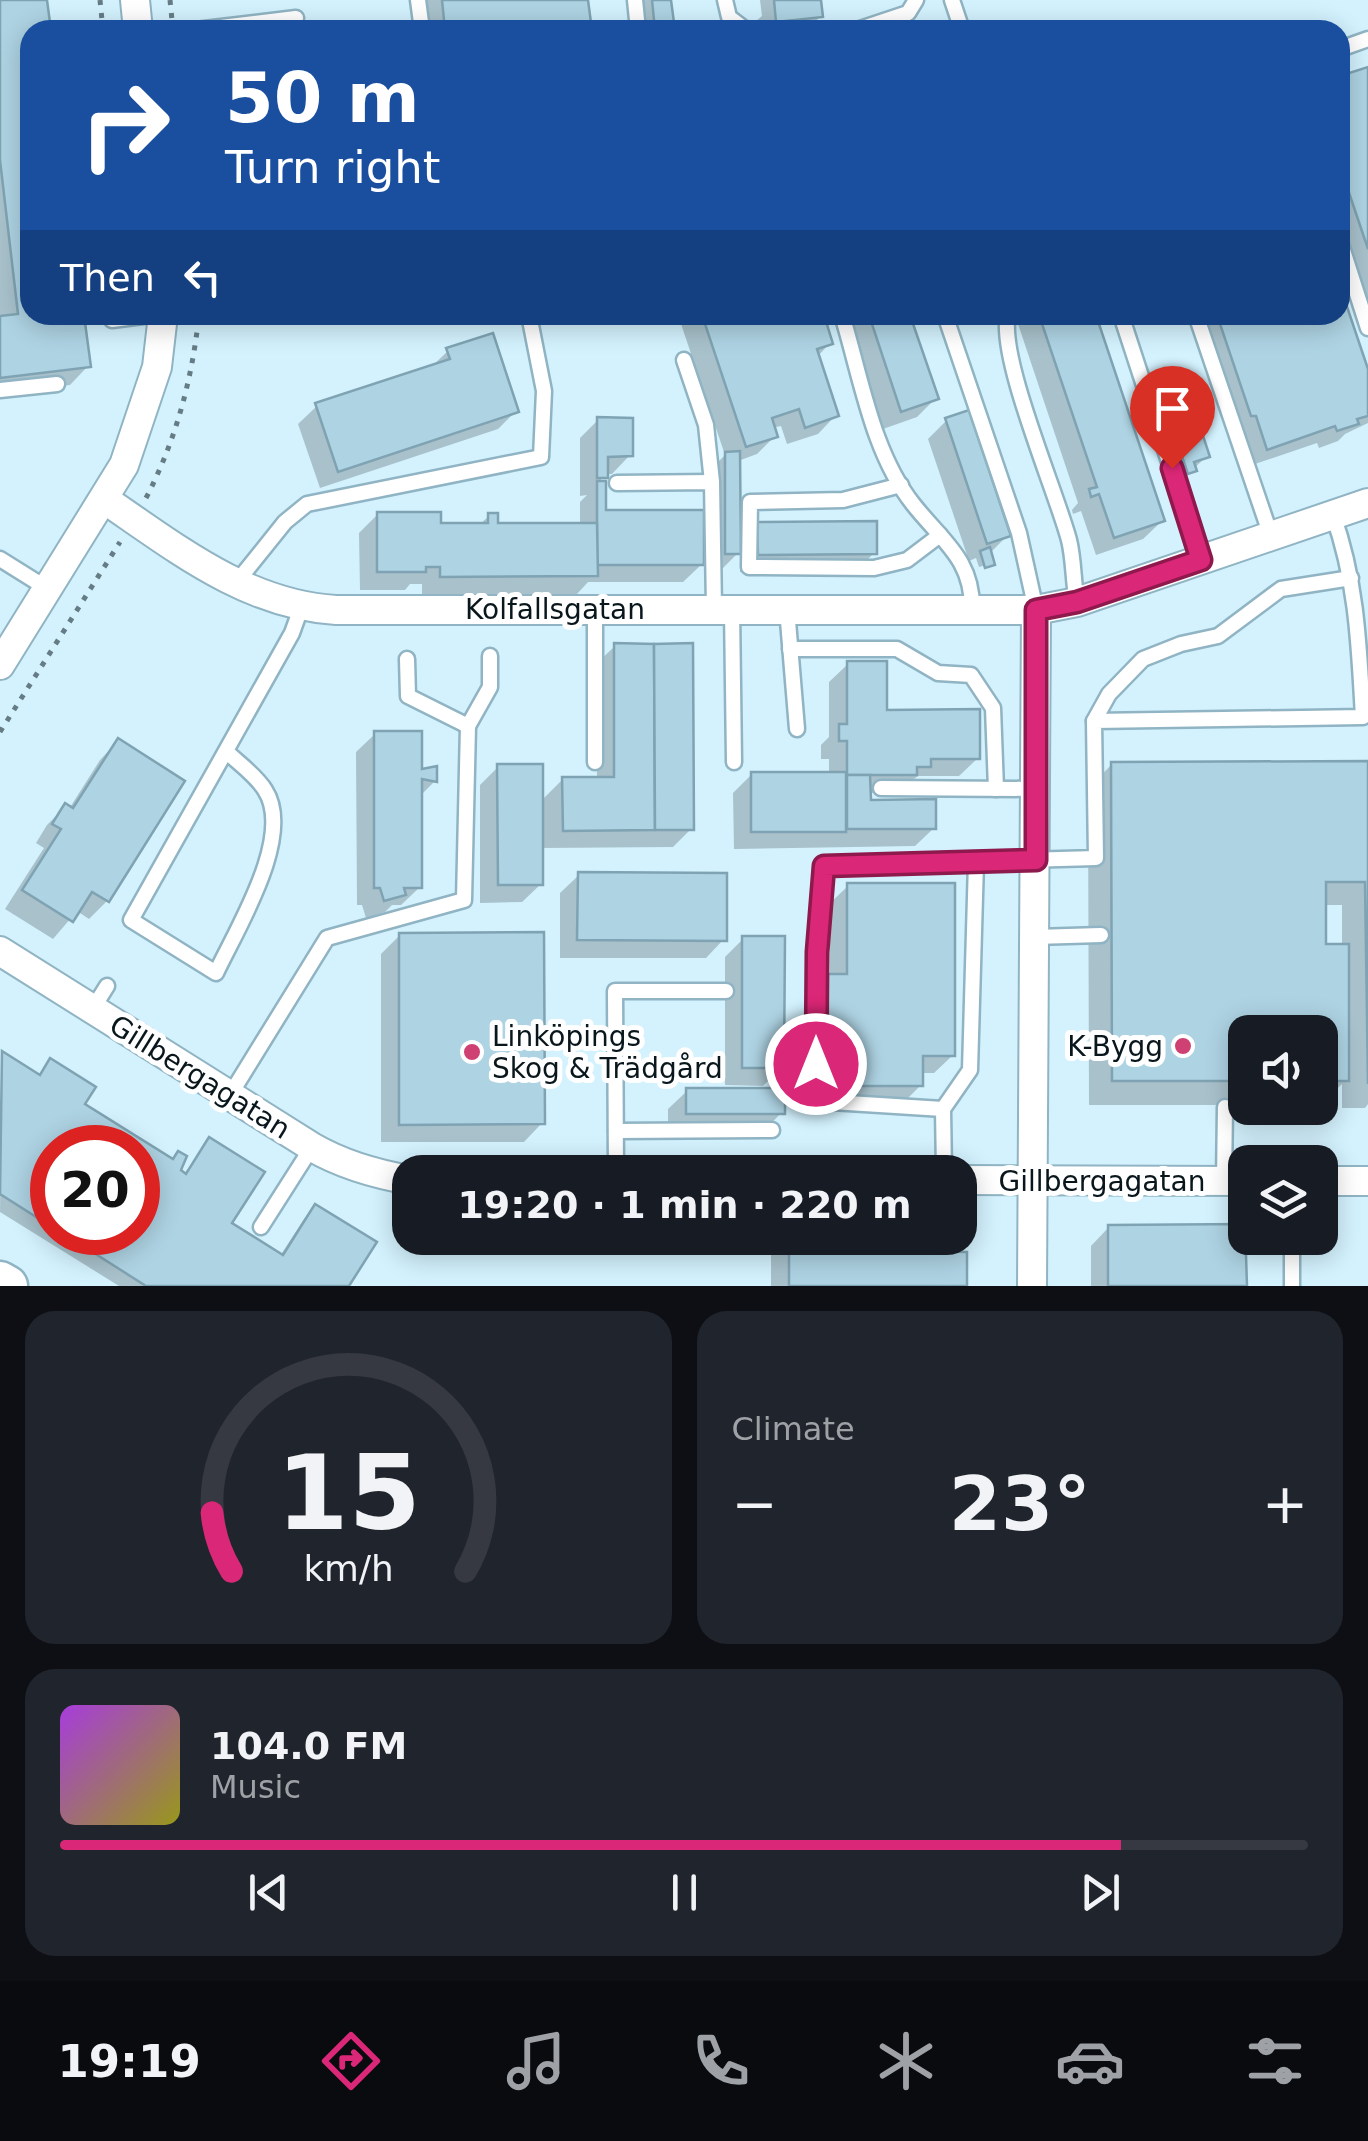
<!DOCTYPE html>
<meta charset="utf-8">
<style>
:root{--surface:#171b24;--page:#20242c;--text:#f1f3f6;--muted:#9ea1a6;--line:#363941;--accent:#db2777}
body{margin:0;font-family:"DejaVu Sans",sans-serif;background:var(--page);color:var(--text);height:100vh;display:flex;flex-direction:column;font-size:38px;white-space:nowrap}
*{box-sizing:border-box;margin:0}
p{font-size:32px;color:var(--muted)}
.icon{flex:none;width:55px;height:55px;fill:none;stroke:currentColor;stroke-width:2;stroke-linecap:round;stroke-linejoin:round}
.map{position:relative;height:1286px;overflow:hidden}
.drawer{display:flex;flex-direction:column;gap:25px;padding:25px;background:#0d0f14;flex:1}
.drawer>*{flex:none}
.banner{position:absolute;left:20px;top:20px;width:1330px;height:305px;border-radius:30px;box-shadow:0 5px 25px #0003;background:#1a4fa0;color:#fff;overflow:hidden}
.controls{position:absolute;left:1228px;top:1015px;display:grid;gap:20px}
.controls a{display:grid;place-items:center;width:110px;height:110px;border-radius:20px;background:var(--surface);box-shadow:0 5px 25px #0003;font-size:50px}
.speed{position:absolute;left:30px;top:1125px;display:flex;gap:20px;font-size:50px;font-weight:700;text-align:center}
.speed>*{display:grid;place-content:center;width:130px;height:130px;border-radius:50%;background:var(--surface);box-shadow:0 5px 25px #0003;line-height:1}
.speed .limit{border:15px solid #d22;background:#fff;color:#111}
.pin{position:absolute;display:grid;place-items:center;width:85px;height:85px;color:#fff;margin:-102px -42px;border-radius:50% 50% 50% 0;rotate:-45deg;box-shadow:0 0 10px #0007}
.pin .icon{rotate:45deg}
.me{position:absolute;width:110px;margin:-55px;rotate:0deg;stroke-linejoin:round;filter:drop-shadow(0 0 8px #0008)}
.turn{display:flex;align-items:center;gap:35px;height:210px;padding:0 40px;font-size:45px}
.turn .icon{width:130px;height:130px;stroke-width:2.5}
.turn b{display:block;font-size:70px;line-height:85px}
.then{display:flex;align-items:center;height:95px;padding:0 40px;background:#0003;gap:20px;font-size:38px}
.big{font-size:75px;font-weight:700;line-height:1.1}
.drawer .widget{flex:1;display:flex;flex-direction:column;justify-content:center;gap:15px;min-width:0;padding:0 35px;border-radius:30px;background:var(--page)}
.drawer .dial{align-items:center;gap:0}
.dial svg{height:260px;overflow:visible;fill:none;stroke:var(--line);stroke-width:7;stroke-linecap:round;text-anchor:middle}
.dial text{fill:var(--text);stroke:none}
.song{display:flex;align-items:center;gap:30px}
.cover{width:120px;height:120px;border-radius:15px;background:linear-gradient(135deg,hsl(280 70% 55%),hsl(60 70% 35%))}
.played{height:10px;border-radius:5px;background:linear-gradient(90deg,var(--accent) 85%,var(--line) 85%)}
.keys{display:flex;justify-content:space-around;direction:ltr}
.heat{display:flex;justify-content:space-between;align-items:center;font-size:55px;direction:ltr}
.drawer .tiles{flex:1;display:grid;gap:25px;grid-template-columns:1fr 1fr}
.widget:last-child{grid-column:span 2}
.trip{position:absolute;left:392px;top:1155px;width:585px;height:100px;border-radius:30px;background:var(--surface);box-shadow:0 5px 25px #0003;font-weight:700;line-height:100px;text-align:center}
.menu{display:flex;height:160px;justify-content:space-around;align-items:center;background:#090b0e;color:var(--muted)}
.menu .icon{width:70px;height:70px}
.menu .selected{color:var(--accent)}
.menu b{font-size:45px;color:var(--text)}
.map>svg:first-child{display:block}
.shadow{fill:#0003;fill-rule:evenodd}
.building{fill:#aed3e3;stroke:#7fa3b2;stroke-width:2.5}
.lines{fill:none;stroke-linecap:round;stroke-linejoin:round}
.lane-casing{stroke:#90b4c3;stroke-width:19}
.street-casing{stroke:#90b4c3;stroke-width:32}
.secondary-casing{stroke:#90b4c3;stroke-width:45}
.path{stroke:#667c85;stroke-width:5;stroke-dasharray:5 8;stroke-linecap:butt}
.lane{stroke:#fff;stroke-width:14}
.street{stroke:#fff;stroke-width:28}
.secondary{stroke:#fff;stroke-width:40}
.route-casing{stroke:#8e194d;stroke-width:25}
.route{stroke:#db2777;stroke-width:18}
.poi-dot{fill:#ce4172;stroke:#fff;stroke-width:4}
.labels{text-anchor:middle;dominant-baseline:central;stroke-width:10;stroke-linejoin:round;paint-order:stroke}
.street-label{font-size:28px;fill:#09171d;stroke:#fff}
.poi-label{font-size:28px;fill:#09171d;stroke:#fff;text-anchor:start}
</style>
<div class="map">
<svg width="1368" height="1286" viewBox="0 0 1368 1286">
<rect width="100%" height="100%" fill="#d3f2fe"/>
<g class="shadow">
<polygon points="0,0 45,0 48,30 30,30 30,315 82,315 88,366 70,385 0,393"/>
<polygon points="422,0 585,0 589,30 425,30"/>
<polygon points="633,0 669,0 672,30 636,30"/>
<polygon points="760,0 819,0 821,16 806,30 757,30 756,21 762,16"/>
<polygon points="1368,70 1368,320 1340,237 1340,79"/>
<polygon points="1340,292 1368,372 1368,423 1345,434 1338,441 1319,448 1317,443 1249,466 1194,315 1340,315"/>
<polygon points="678,315 821,315 830,343 817,357 836,415 818,434 787,444 781,426 772,428 775,436 757,454 738,461 738,544 758,524 874,553 856,571 740,572 740,551 720,571 707,473 725,455"/>
<polygon points="845,315 908,315 936,398 917,417 883,429"/>
<polygon points="1023,315 1093,315 1162,521 1143,539 1096,555 1081,511 1073,514 1072,510 1078,503 1017,321"/>
<polygon points="448,351 516,411 498,429 320,488 298,424 317,406 430,368"/>
<polygon points="1159,386 1207,456 1170,491 1140,404"/>
<polygon points="598,420 630,455 612,474 605,474 598,484 603,512 702,564 683,582 588,582 577,594 422,594 422,584 410,584 405,590 360,590 359,533 378,514 439,525 479,525 489,516 496,525 580,525 580,502 587,495 580,496 580,438"/>
<polygon points="947,420 1008,535 989,554 993,564 990,567 990,564 979,567 976,558 969,561 928,439"/>
<polygon points="615,646 691,829 673,847 541,848 541,884 522,902 480,903 480,785 498,767 540,802 563,779 597,779 596,664"/>
<polygon points="848,664 884,712 978,758 959,776 918,776 896,792 868,793 868,802 934,828 915,846 734,849 733,793 752,774 829,774 829,759 821,759 821,745 829,737 829,682"/>
<polygon points="375,734 419,772 435,781 419,797 420,887 401,905 392,905 385,912 366,918 362,905 357,905 356,752"/>
<polygon points="118,741 107,901 89,919 77,911 53,939 5,909 44,848 36,843 47,825 66,806 69,809 100,760"/>
<path d="M1112 764H1368V1104L1365 1108H1342V1084L1320 1105V1032H1245V1105H1089L1088 789ZM1324 905H1342V947H1324Z"/>
<polygon points="579,875 724,939 706,958 560,958 560,893"/>
<polygon points="848,886 953,1055 934,1073 921,1073 921,1085 902,1104 810,1104 810,995 830,976 829,904"/>
<polygon points="400,935 542,1123 524,1142 381,1142 381,954"/>
<polygon points="743,939 782,1067 763,1086 725,1085 725,957"/>
<path d="M2 1054 37 1076 51 1061 81 1104 183 1175 210 1140 229 1223 280 1256 304 1219 316 1207 346 1286H119L0 1212ZM52 1148H138V1232H52Z"/>
<polygon points="687,1091 782,1112 764,1131 668,1132 668,1109"/>
<polygon points="1109,1227 1245,1286 1091,1286 1091,1246"/>
<polygon points="781,1238 921,1238 921,1254 964,1286 771,1286 771,1247"/>
</g>
<g class="building">
<polygon points="0,0 47,0 51,30 30,30 30,315 84,315 91,367 0,378 0,316 18,314 0,160"/>
<polygon points="442,0 588,0 592,30 445,30"/>
<polygon points="652,0 671,0 675,30 655,30"/>
<polygon points="774,0 821,0 823,17 776,22"/>
<polygon points="1368,67 1368,249 1340,166 1340,76"/>
<polygon points="1340,286 1368,369 1368,416 1357,419 1359,424 1337,431 1335,426 1267,450 1256,416 1251,416 1217,315 1340,315"/>
<polygon points="702,315 824,315 833,344 817,349 839,416 805,428 799,409 772,418 778,437 746,447"/>
<polygon points="869,315 910,315 939,399 901,412"/>
<polygon points="1039,315 1096,315 1165,521 1114,538 1099,494 1091,497 1089,489 1097,487"/>
<polygon points="493,333 519,412 338,472 315,403 450,359 446,348"/>
<polygon points="1183,375 1210,457 1194,462 1197,471 1188,474 1157,383"/>
<polygon points="969,410 1011,536 987,544 945,418"/>
<polygon points="597,417 633,418 633,456 608,457 608,478 597,478"/>
<polygon points="740,451 741,554 725,554 725,452"/>
<polygon points="597,481 606,481 606,510 704,510 704,565 597,565"/>
<polygon points="377,512 441,512 441,523 488,523 488,513 498,513 498,523 597,523 598,576 440,577 440,567 426,567 426,572 377,572"/>
<polygon points="877,521 877,554 758,555 757,522"/>
<polygon points="990,547 995,565 985,568 980,551"/>
<polygon points="614,643 654,644 655,830 563,831 562,777 614,777"/>
<polygon points="693,643 694,830 655,830 654,644"/>
<polygon points="847,661 887,661 887,710 980,709 980,759 931,759 931,767 917,767 917,775 847,775 847,741 839,741 839,724 847,724"/>
<polygon points="374,731 422,731 422,769 437,766 437,782 422,779 422,888 404,888 406,895 384,901 380,888 374,888"/>
<polygon points="118,738 185,781 109,902 92,892 73,922 22,890 61,829 52,824 65,803 73,808"/>
<polygon points="1368,761 1368,1084 1365,882 1326,882 1326,944 1349,944 1349,1081 1320,1081 1320,1032 1245,1032 1245,1081 1112,1081 1111,762"/>
<polygon points="497,764 543,764 543,885 498,885"/>
<rect x="751" y="772" width="95" height="60"/>
<polygon points="847,775 870,775 871,800 936,799 936,829 847,829"/>
<polygon points="578,872 727,873 727,941 577,940"/>
<polygon points="847,883 955,883 955,1056 923,1056 923,1086 828,1086 828,974 847,974"/>
<polygon points="544,932 545,1124 399,1125 399,933"/>
<polygon points="742,936 785,936 784,1068 742,1068"/>
<polygon points="2,1051 40,1075 50,1058 96,1087 85,1104 173,1159 178,1151 187,1156 181,1170 186,1174 209,1137 265,1172 232,1223 283,1255 315,1204 377,1242 349,1286 146,1286 61,1232 138,1232 138,1148 52,1148 52,1227 0,1194"/>
<rect x="686" y="1088" width="99" height="26"/>
<polygon points="1245,1224 1247,1286 1108,1286 1108,1225"/>
<polygon points="789,1238 924,1238 924,1251 967,1252 967,1286 789,1286"/>
</g>
<g class="lines">
<defs>
<g id="lane">
<polyline points="418,0 422,30"/>
<polyline points="635,0 638,30"/>
<polyline points="725,0 729,17 746,30"/>
<polyline points="952,0 962,30"/>
<polyline points="196,30 296,18"/>
<polyline points="857,30 908,13 916,0"/>
<polyline points="1340,49 1368,39"/>
<polyline points="1340,241 1368,328"/>
<path d="M842 315C861 377 872 452 913 504 942 541 973 559 972 610"/>
<polyline points="945,315 1019,533 1036,610"/>
<path d="M1008 315C998 357 1056 491 1069 540 1074 560 1073 582 1077 602"/>
<polyline points="1121,315 1201,560"/>
<polyline points="1196,315 1271,536"/>
<polyline points="112,320 151,315"/>
<polyline points="684,360 706,425 712,482"/>
<polyline points="0,390 57,384"/>
<polyline points="617,483 712,482 714,609"/>
<polyline points="901,485 843,500 750,502 749,567 874,568 907,560 940,535"/>
<polyline points="0,559 48,589"/>
<polyline points="236,583 285,522 307,504 541,457 544,391 529,315"/>
<polyline points="732,609 734,762"/>
<polyline points="787,609 797,729"/>
<polyline points="790,649 897,649 938,673 971,675 993,708 996,789"/>
<polyline points="407,659 408,696 468,726"/>
<polyline points="1094,721 1109,694 1143,659 1181,644 1218,636 1281,589 1351,578"/>
<path d="M226 751C238 763 256 775 265 790 295 836 236 930 216 973L131 920 292 633 301 608"/>
<polyline points="595,762 595,608"/>
<polyline points="881,788 1036,789"/>
<polyline points="1035,937 1101,935"/>
<polyline points="92,1010 107,986"/>
<polyline points="230,1095 327,938 464,900 468,726 490,687 490,656"/>
<path d="M943 1109 816 1101 817 952 824 866 1096 858 1094 721 1363 717C1359 647 1357 582 1333 515"/>
<polyline points="616,1131 772,1130"/>
<polyline points="616,1172 615,991 726,991"/>
<polyline points="944,1172 943,1109 970,1070 976,862"/>
<polyline points="1224,1181 1225,1107"/>
<polyline points="261,1227 312,1147"/>
<polyline points="1292,1286 1292,1238"/>
</g>
<g id="street">
<polyline points="135,0 138,30"/>
<path d="M104 499C176 548 247 605 336 610H1036L1077 602 1368 503"/>
<polyline points="0,665 124,465 157,367 163,315"/>
<path d="M0 951 312 1147C343 1165 375 1174 410 1180"/>
<polyline points="960,1180 1245,1181"/>
<polyline points="1320,1181 1368,1181"/>
<polyline points="1032,1286 1036,610"/>
</g>
<polyline id="secondary" points="0,1282 7,1286"/>
</defs>
<use href="#lane" class="lane-casing"/>
<use href="#street" class="street-casing"/>
<use href="#secondary" class="secondary-casing"/>
<g class="path">
<polyline points="100,0 103,30"/>
<polyline points="170,0 173,30"/>
<path d="M146 498C176 440 192 380 199 315"/>
<polyline points="0,732 120,542"/>
</g>
<use href="#lane" class="lane"/>
<use href="#street" class="street"/>
<use href="#secondary" class="secondary"/>
</g>
<g class="lines">
<defs>
<polyline id="route" points="816,1064 817,952 824,866 1036,860 1036,610 1077,602 1201,560 1172,468"/>
</defs>
<use href="#route" class="route-casing"/>
<use href="#route" class="route"/>
</g>
<g class="poi-dot">
<circle cx="1183" cy="1046" r="10"/>
<circle cx="472" cy="1052" r="10"/>
</g>
<g class="labels">
<g class="street-label">
<text x="555" y="609">Kolfallsgatan</text>
<text transform="translate(200 1077) rotate(32)">Gillbergagatan</text>
<text x="1102" y="1181">Gillbergagatan</text>
</g>
<g class="poi-label">
<text x="492" y="1036">Linköpings<tspan x="492" dy="32">Skog &amp; Trädgård</tspan></text>
<text x="1163" y="1046" text-anchor="end">K-Bygg</text>
</g>
</g>
</svg>
<div class="controls">
<a><svg class="icon" aria-label="sound" viewBox="0 0 24 24"><path d="M4 9h4l5-4v14l-5-4H4zM17 9q2 3 0 6"/></svg></a>
<a><svg class="icon" aria-label="layers" viewBox="0 0 24 24"><path d="M12 4l9 5-9 5-9-5zM3 14l9 5 9-5"/></svg></a>
</div>
<div class="speed"><div class="limit">20</div></div>
<div class="pin" style="left:1172px;top:468px;background:#d93025"><svg class="icon" aria-label="arrive" viewBox="0 0 24 24"><path d="M6 21V4h12l-3 4 3 4H6"/></svg></div>
<svg class="me" style="left:816px;top:1064px" viewBox="-20 -20 40 40"><circle r="17" fill="#db2777" stroke="#fff" stroke-width="3"/><path d="M0-11L8 9 0 5-8 9z" fill="#fff"/></svg>
<div class="trip">19:20 · 1 min · 220 m</div>
<div class="banner">
<div class="turn"><svg class="icon" aria-label="right" viewBox="0 0 24 24"><path d="M7 20v-9h11M14 6l5 5-5 5"/></svg><div><b>50 m</b>Turn right</div></div>
<div class="then">Then<svg class="icon" aria-label="left" viewBox="0 0 24 24"><path d="M17 20v-9H6M10 6l-5 5 5 5"/></svg></div>
</div>
</div>
<section class="drawer">
<div class="tiles">
<div class="widget dial"><svg viewBox="0 0 100 80">
<path d="M14 69A42 42 0 1 1 86 69"/>
<path d="M14 69A42 42 0 0 1 8 51" stroke="#db2777"/>
<text x="50" y="56" font-size="32" font-weight="700">15</text>
<text x="50" y="72" font-size="11">km/h</text>
</svg></div>
<div class="widget"><p>Climate</p>
<div class="heat"><a>−</a><b class="big">23°</b><a>+</a></div>
</div>
<div class="widget">
<div class="song"><i class="cover"></i><div><b>104.0 FM</b><p>Music</p></div></div>
<div class="played"></div>
<div class="keys"><svg class="icon" aria-label="previous" viewBox="0 0 24 24"><path d="M18 5L8 12l10 7zM5 5v14"/></svg><svg class="icon" aria-label="pause" viewBox="0 0 24 24"><path d="M8 5v14M16 5v14"/></svg><svg class="icon" aria-label="next" viewBox="0 0 24 24"><path d="M6 5l10 7-10 7zM19 5v14"/></svg></div>
</div>
</div>
</section>
<nav class="menu">
<b>19:19</b>
<svg class="icon selected" aria-label="directions" viewBox="0 0 24 24"><path d="M12 3l9 9-9 9-9-9zM9 14v-3h6M13 9l2 2-2 2"/></svg>
<svg class="icon" aria-label="music" viewBox="0 0 24 24"><path d="M9 18V5l10-2v13"/><circle cx="6" cy="18" r="3"/><circle cx="16" cy="16" r="3"/></svg>
<svg class="icon" aria-label="phone" viewBox="0 0 24 24"><path d="M5 4h4l2 5-3 2q2 4 5 5l2-3 5 2v4C11 20 4 13 5 4z"/></svg>
<svg class="icon" aria-label="climate" viewBox="0 0 24 24"><path d="M12 3v18M4 7l16 10M4 17L20 7"/></svg>
<svg class="icon" aria-label="car" viewBox="0 0 24 24"><path d="M5 17H2v-5l4-1 3-4h7l3 4 3 1v5h-3M9 17h6M6 11h13"/><circle cx="7" cy="17" r="2"/><circle cx="17" cy="17" r="2"/></svg>
<svg class="icon" aria-label="filters" viewBox="0 0 24 24"><path d="M4 7h16M4 17h16"/><circle cx="9" cy="7" r="2"/><circle cx="15" cy="17" r="2"/></svg>
</nav>
